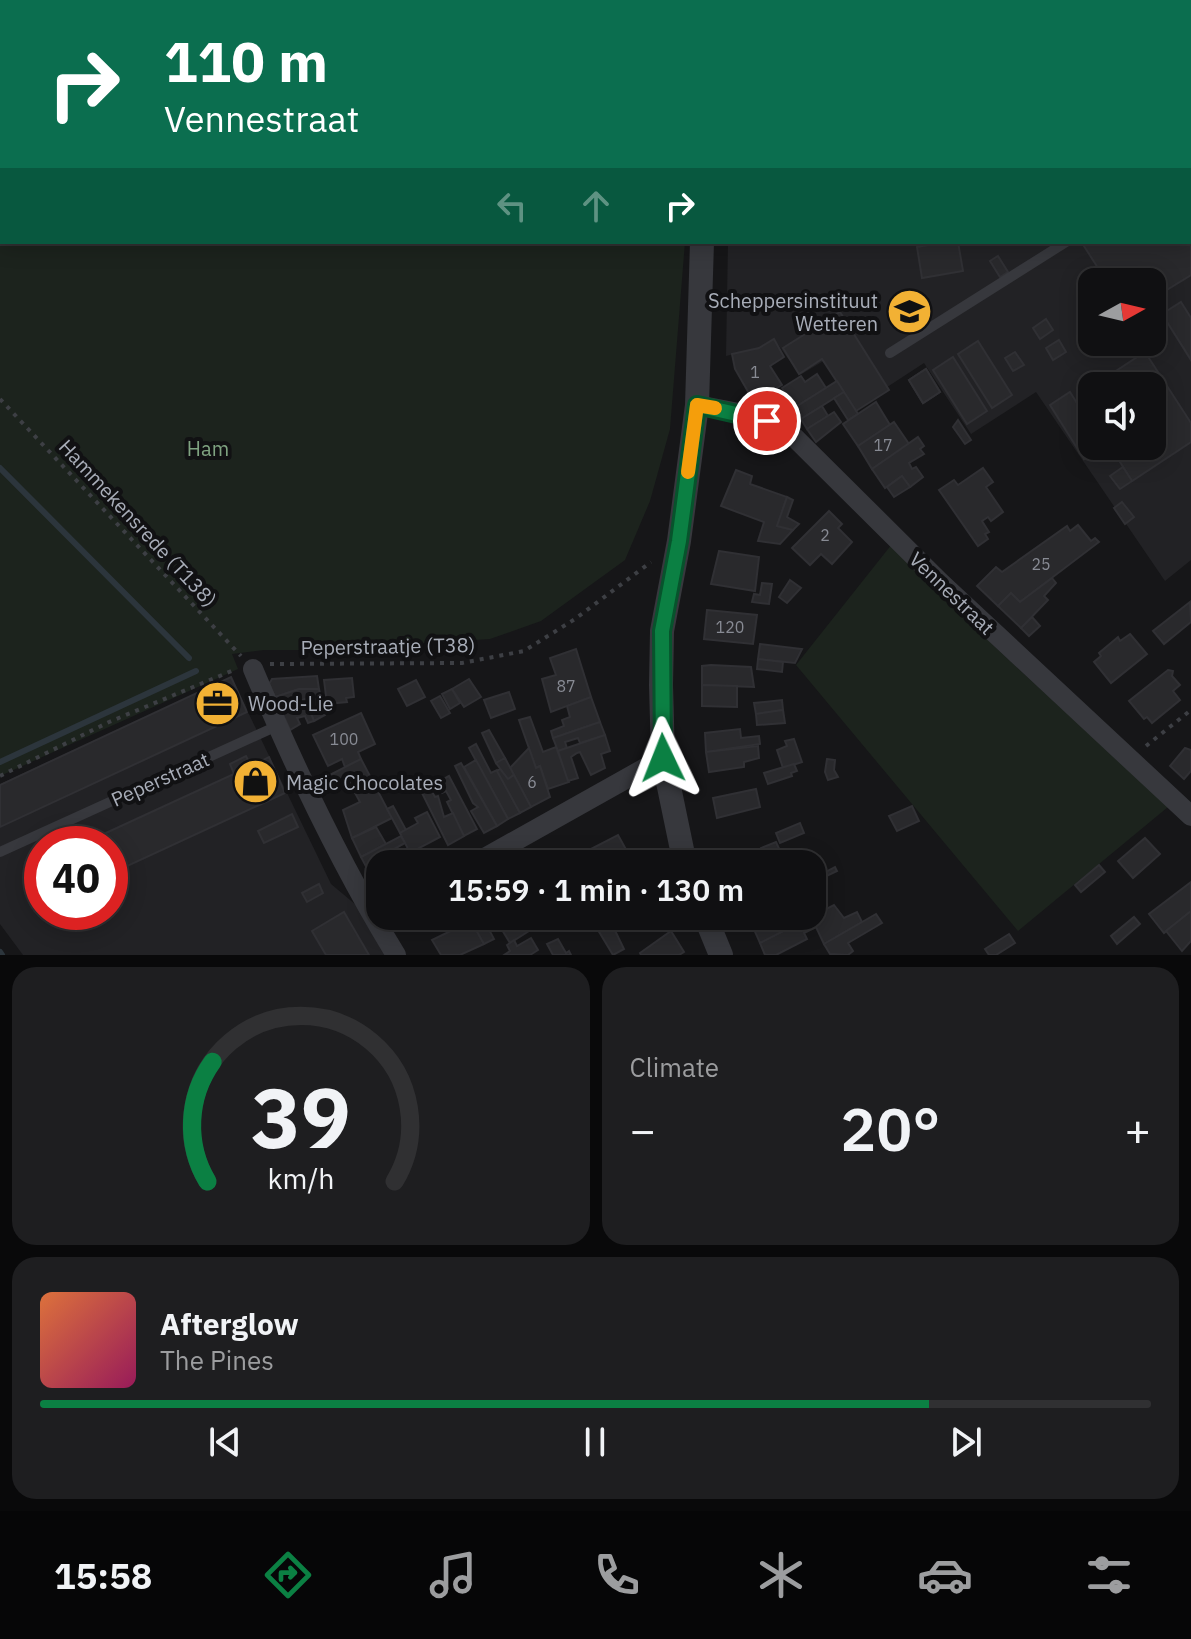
<!DOCTYPE html>
<meta charset="utf-8">
<style>
:root{--surface:#101012;--page:#1e1e20;--text:#f1f3f6;--muted:#9c9d9f;--line:#303032;--accent:#0b8043}
body{margin:0;font-family:"IBM Plex Sans",sans-serif;background:var(--page);color:var(--text);height:100vh;display:flex;flex-direction:column;font-size:30px;white-space:nowrap}
*{box-sizing:border-box;margin:0}
p{font-size:26px;color:var(--muted)}
.icon{flex:none;width:44px;height:44px;fill:none;stroke:currentColor;stroke-width:2;stroke-linecap:round;stroke-linejoin:round}
.map{position:relative;height:955px;overflow:hidden}
.drawer{display:flex;flex-direction:column;gap:12px;padding:12px;background:#09090a;flex:1}
.drawer>*{flex:none}
.top-card{position:absolute;left:0px;top:0px;width:1192px;height:244px;box-shadow:0 4px 20px #0003,0 0 0 2px var(--line);background:#0b6e4f;color:#fff;overflow:hidden}
.needle{width:52px;rotate:82deg}
.tools{position:absolute;left:1078px;top:268px;display:grid;gap:16px}
.tools a{display:grid;place-items:center;width:88px;height:88px;border-radius:16px;background:var(--surface);box-shadow:0 4px 20px #0003,0 0 0 2px var(--line);font-size:40px}
.speed{position:absolute;left:24px;top:826px;display:flex;gap:16px;font-size:40px;font-weight:700;text-align:center}
.speed>*{display:grid;place-content:center;width:104px;height:104px;border-radius:50%;background:var(--surface);box-shadow:0 4px 20px #0003,0 0 0 2px var(--line);line-height:1}
.speed .limit{border:12px solid #d22;background:#fff;color:#111}
.pin{position:absolute;display:grid;place-items:center;width:68px;height:68px;color:#fff;margin:-34px;border:4px solid #fff;border-radius:50%;box-shadow:0 2px 8px #0007}
.me{position:absolute;width:88px;margin:-44px;rotate:358deg;stroke-linejoin:round;filter:drop-shadow(0 0 6px #0008)}
.turn{display:flex;align-items:center;gap:28px;height:168px;padding:0 32px;font-size:36px}
.turn .icon{width:104px;height:104px;stroke-width:2.5}
.turn b{display:block;font-size:56px;line-height:68px}
.lanes{display:flex;align-items:center;height:76px;padding:0 32px;background:#0003;justify-content:center;gap:40px;direction:ltr}
.lanes .off{opacity:.35}
.big{font-size:60px;font-weight:600;line-height:1.1}
.drawer .widget{flex:1;display:flex;flex-direction:column;justify-content:center;gap:12px;min-width:0;padding:0 28px;border-radius:24px;background:var(--page)}
.drawer .dial{align-items:center;gap:0}
.dial svg{height:208px;overflow:visible;fill:none;stroke:var(--line);stroke-width:7;stroke-linecap:round;text-anchor:middle}
.dial text{fill:var(--text);stroke:none}
.song{display:flex;align-items:center;gap:24px}
.cover{width:96px;height:96px;border-radius:12px;background:linear-gradient(135deg,hsl(20 70% 55%),hsl(330 70% 35%))}
.played{height:8px;border-radius:4px;background:linear-gradient(90deg,var(--accent) 80%,var(--line) 80%)}
.keys{display:flex;justify-content:space-around;direction:ltr}
.heat{display:flex;justify-content:space-between;align-items:center;font-size:44px;direction:ltr}
.drawer .tiles{flex:1;display:grid;gap:12px;grid-template-columns:1fr 1fr}
.widget:last-child{grid-column:span 2}
.trip{position:absolute;left:366px;top:850px;width:460px;height:80px;border-radius:24px;background:var(--surface);box-shadow:0 4px 20px #0003,0 0 0 2px var(--line);font-weight:600;line-height:80px;text-align:center}
.tabs{display:flex;height:128px;justify-content:space-around;align-items:center;background:#060607;color:var(--muted)}
.tabs .icon{width:56px;height:56px}
.tabs .active{color:var(--accent)}
.tabs b{font-size:36px;color:var(--text)}
.map>svg:first-child{display:block}
.built{fill:#222225;fill-rule:evenodd}
.green{fill:#1c231d}
.lines{fill:none;stroke-linecap:round;stroke-linejoin:round}
.stream{stroke:#2c353c;stroke-width:6}
.building{fill:#29292c;stroke:#303034;stroke-width:2}
.path{stroke:#3d3f44;stroke-width:4;stroke-dasharray:4 6;stroke-linecap:butt}
.service{stroke:#37383d;stroke-width:10}
.minor{stroke:#37383d;stroke-width:20}
.tertiary{stroke:#37383d;stroke-width:24}
.route-casing{stroke:#07532c;stroke-width:20}
.route{stroke:#0b8043;stroke-width:14}
.slow{stroke:#f59e0b;stroke-width:14}
.labels{text-anchor:middle;dominant-baseline:central;stroke-width:8;stroke-linejoin:round;paint-order:stroke}
.number-label{font-size:16px;fill:#888b94}
.poi-label{font-size:20px;fill:#a8adb8;stroke:#111113;text-anchor:start}
.park-label{font-size:20px;fill:#7fa381;stroke:#111113}
.street-label{font-size:20px;fill:#a8adb8;stroke:#111113}
</style>
<div class="map">
<svg width="1191" height="955" viewBox="0 0 1191 955">
<rect width="100%" height="100%" fill="#161618"/>
<g class="built">
<path d="M712 0H1191V560L1165 581 1036 392 971 434 924 363 855 408 825 360 800 375 774 339 759 348 726 356 728 242H1190V2ZM1092 282H1152V342H1092ZM1092 386H1152V446H1092Z"/>
<path d="M231 677 331 884 374 920 396 955H23L0 924V784ZM42 844H110V912H42Z"/>
</g>
<g class="green">
<polygon points="0,0 632,0 2,2 2,242 685,242 670,429 650,501 625,560 541,621 490,639 314,650 264,650 232,654 238,669 0,776"/>
<polygon points="892,544 995,647 1168,807 1018,931 796,665"/>
</g>
<g class="lines">
<g class="stream">
<polyline points="47,2 50,0"/>
<polyline points="0,31 2,30"/>
<polyline points="0,150 2,149"/>
<polyline points="0,468 189,658"/>
<polyline points="0,762 196,671"/>
<polyline points="0,952 2,955"/>
</g>
</g>
<g class="building">
<polygon points="1142,0 1191,0 1191,69 1190,2"/>
<polygon points="1191,176 1191,275 1152,299 1152,282 1107,282 1082,243 1190,242"/>
<polygon points="946,242 958,242 963,271 922,278 917,247"/>
<polygon points="998,256 1008,272 1000,277 990,261"/>
<polygon points="1181,302 1191,318 1191,360 1162,314"/>
<polygon points="840,312 889,390 856,411 822,359 799,374 783,348"/>
<polygon points="1046,319 1053,330 1040,339 1033,328"/>
<polygon points="774,339 784,357 770,366 782,385 754,402 735,369 732,354 759,348"/>
<polygon points="1059,340 1066,352 1053,360 1046,348"/>
<polygon points="978,341 1012,395 992,408 958,354"/>
<polygon points="1015,352 1024,365 1013,371 1005,358"/>
<polygon points="1145,352 1191,423 1191,442 1132,481 1110,446 1152,446 1152,386 1093,386"/>
<polygon points="953,357 987,411 967,424 933,370"/>
<polygon points="926,369 940,392 923,403 909,380"/>
<polygon points="926,369 940,392 923,403 909,380"/>
<polygon points="817,374 826,388 794,408 782,388 801,376 805,382"/>
<polygon points="837,381 844,392 801,419 794,408"/>
<polygon points="1092,387 1092,418 1078,396"/>
<polygon points="844,392 858,414 848,420 834,398"/>
<polygon points="1070,392 1092,427 1092,446 1103,446 1084,459 1050,405"/>
<polygon points="876,402 890,425 858,446 843,424"/>
<polygon points="822,406 828,416 807,429 801,419"/>
<polygon points="834,412 841,422 816,442 807,429"/>
<polygon points="958,420 971,440 965,444 953,427"/>
<polygon points="894,422 909,444 872,469 858,446"/>
<polygon points="918,437 924,446 920,449 924,454 909,463 912,469 916,467 923,477 910,487 902,476 885,488 872,469"/>
<polygon points="1123,467 1132,481 1120,489 1110,476"/>
<polygon points="983,468 993,482 986,487 1003,512 991,521 988,517 982,521 989,532 985,534 988,539 978,546 939,490 954,480 958,485"/>
<polygon points="736,470 752,476 750,484 787,497 777,526 793,530 780,544 758,541 764,522 721,506"/>
<polygon points="902,476 910,487 894,497 887,487"/>
<polygon points="787,497 793,500 787,517 799,524 793,530 777,526"/>
<polygon points="1122,502 1134,517 1125,524 1114,508"/>
<polygon points="829,511 842,524 838,528 852,542 832,564 821,554 810,565 792,548"/>
<polygon points="1078,525 1091,541 1095,538 1099,542 1020,602 1011,593 998,606 977,586 996,567 1002,572 1067,526 1070,531"/>
<polygon points="719,551 759,557 755,591 711,584"/>
<polygon points="1052,578 1056,583 1044,596 1048,600 1021,628 998,606 1011,593 1020,602"/>
<polygon points="790,580 801,588 787,603 779,597"/>
<polygon points="762,583 772,584 769,604 752,602 754,594 760,595"/>
<polygon points="1190,602 1191,622 1164,644 1153,631"/>
<polygon points="707,610 757,615 753,644 704,639"/>
<polygon points="1032,617 1040,626 1029,636 1021,628"/>
<polygon points="1130,634 1147,654 1111,683 1094,662 1101,656 1099,653 1118,637 1120,641"/>
<polygon points="760,644 802,649 795,663 758,659"/>
<polygon points="576,649 591,697 551,712 542,679 556,675 550,658"/>
<polygon points="758,659 783,662 782,672 757,669"/>
<polygon points="711,665 751,667 754,687 702,685 702,666"/>
<polygon points="1168,670 1173,671 1172,676 1180,685 1173,691 1180,700 1152,723 1147,717 1144,719 1129,701"/>
<polygon points="317,676 319,689 299,689 275,697 269,684 272,679"/>
<polygon points="231,677 247,712 0,827 0,785"/>
<polygon points="352,678 354,697 346,698 347,702 327,704 324,680"/>
<polygon points="469,679 481,697 464,707 452,689"/>
<polygon points="416,680 425,697 407,706 398,689"/>
<polygon points="702,685 737,686 737,707 702,706"/>
<polygon points="299,689 319,689 325,715 314,721 305,699 280,708 275,697"/>
<polygon points="452,689 460,703 450,709 442,694"/>
<polygon points="509,692 515,709 491,718 484,700"/>
<polygon points="440,696 450,713 441,718 431,701"/>
<polygon points="591,697 600,722 553,738 551,731 564,726 562,720 570,717 567,706"/>
<polygon points="305,699 314,721 308,723 305,716 297,718 300,724 290,730 280,708"/>
<polygon points="782,700 783,710 756,714 754,703"/>
<polygon points="783,710 785,723 757,725 756,714"/>
<polygon points="361,713 375,744 358,752 361,759 345,767 342,759 328,766 313,735"/>
<polygon points="530,717 543,752 556,747 569,782 548,789 540,766 536,768 519,720"/>
<polygon points="600,722 605,735 580,743 578,738 565,742 567,748 558,751 553,738"/>
<polygon points="740,729 741,738 759,736 760,744 706,752 705,733"/>
<polygon points="489,730 505,758 496,763 482,733"/>
<polygon points="605,735 610,751 601,754 605,768 591,775 580,752 577,753 571,757 578,778 568,781 558,751"/>
<polygon points="794,739 802,762 783,768 777,750 787,746 785,741"/>
<polygon points="476,744 491,773 497,770 520,813 508,819 469,748"/>
<polygon points="758,746 759,758 744,762 744,767 709,772 706,752"/>
<polygon points="529,748 536,768 540,766 550,797 531,807 510,768"/>
<polygon points="1185,748 1191,750 1191,771 1184,779 1170,766"/>
<polygon points="246,756 251,766 269,757 285,793 110,874 110,844 82,844 234,774 230,764"/>
<polygon points="505,758 514,775 508,779 496,763"/>
<polygon points="361,759 392,818 352,838 343,810 360,802 347,778 323,790 318,781"/>
<polygon points="827,759 835,760 834,770 838,777 828,780 825,772"/>
<polygon points="476,760 508,819 497,826 464,767"/>
<polygon points="461,763 497,826 484,833 471,811 478,807 473,803 455,766"/>
<polygon points="794,764 797,771 791,773 792,776 768,784 764,773"/>
<polygon points="500,769 508,779 514,775 531,807 520,813 497,771"/>
<polygon points="449,776 477,829 464,836 447,802 451,800 446,791 442,793 437,783"/>
<polygon points="422,783 425,788 429,786 435,797 438,796 444,817 453,813 464,836 448,845 418,785"/>
<polygon points="756,789 760,807 717,818 713,798"/>
<polygon points="393,806 406,830 400,833 387,809"/>
<polygon points="912,806 919,821 897,831 889,816"/>
<polygon points="427,812 440,837 410,853 400,833 418,823 415,818"/>
<polygon points="292,814 298,827 264,843 258,831"/>
<polygon points="800,823 804,833 780,843 776,833"/>
<polygon points="376,827 386,844 361,857 352,838"/>
<polygon points="618,835 634,864 596,864 589,850"/>
<polygon points="401,836 405,843 392,850 394,855 385,860 387,864 380,864 380,871 371,876 361,857"/>
<polygon points="1145,838 1160,854 1133,878 1118,861"/>
<polygon points="776,842 781,853 786,851 790,861 784,864 727,864 762,852 761,848"/>
<polygon points="1099,865 1105,872 1081,892 1075,885"/>
<polygon points="816,867 820,875 835,867 837,871 812,883 812,870"/>
<polygon points="1191,882 1191,911 1164,933 1149,914"/>
<polygon points="319,884 323,893 307,902 302,893"/>
<polygon points="834,905 844,918 857,912 862,922 824,944 816,927 804,933 807,939 776,955 765,955 760,943"/>
<polygon points="1191,911 1191,941 1182,951 1166,931"/>
<polygon points="344,912 369,955 326,955 312,931"/>
<polygon points="876,914 882,923 848,943 853,951 848,955 830,954 824,944"/>
<polygon points="599,916 608,916 624,949 613,955 592,920"/>
<polygon points="768,916 803,916 805,920 760,943 752,925"/>
<polygon points="469,917 484,944 460,955 441,955 432,940 459,927 457,924"/>
<polygon points="1134,917 1140,924 1117,944 1111,936"/>
<polygon points="523,920 529,931 510,943 501,928"/>
<polygon points="485,922 494,939 484,944 475,928"/>
<polygon points="671,931 684,952 679,955 641,955 640,953"/>
<polygon points="1009,934 1015,943 996,955 989,955 985,949"/>
<polygon points="531,938 538,950 530,955 504,955 510,951 507,945 510,943 514,940 517,946"/>
<polygon points="558,939 566,953 569,951 571,955 553,955 547,944"/>
</g>
<g class="lines">
<g class="path">
<polyline points="1117,0 1118,2"/>
<polyline points="1190,124 1191,126"/>
<polyline points="0,399 241,656"/>
<polyline points="270,664 462,663 524,651 575,619 651,562"/>
<polyline points="1146,746 1191,710"/>
<polyline points="0,776 109,722 234,670"/>
</g>
<g class="service">
<polyline points="1190,164 1191,163"/>
<polyline points="890,353 1066,242"/>
<polyline points="0,852 277,726"/>
</g>
<g class="minor">
<polyline points="697,405 749,415 784,427 940,582 1191,816"/>
<path d="M253 669C293 764 342 867 396 955"/>
<polyline points="474,864 663,758"/>
</g>
<g class="tertiary">
<polyline points="695,0 695,2"/>
<polyline points="685,864 663,758 661,685 662,631 679,541 697,405 702,242"/>
<polyline points="705,916 721,955"/>
</g>
</g>
<g class="lines">
<defs>
<polyline id="route" points="663,758 662,631 679,541 697,405 767,421"/>
</defs>
<use href="#route" class="route-casing"/>
<use href="#route" class="route"/>
<polyline class="slow" points="688,472 697,405 715,408"/>
</g>
<defs>
<symbol id="school-disc" viewBox="-11 -11 22 22"><circle r="9.5" fill="#f2b134" stroke="#111113"/><path d="M0-5L7-2L0 1L-7-2ZM-4 1L0 2.5L4 1V4Q0 6-4 4Z" fill="#111"/></symbol>
<symbol id="office-disc" viewBox="-11 -11 22 22"><circle r="9.5" fill="#f2b134" stroke="#111113"/><path d="M-6-3h4V-5.5h4V-3h4V5H-6ZM-1-4.5V-3h2v-1.5ZM-6 0V1H6V0Z" fill="#111"/></symbol>
<symbol id="shop-disc" viewBox="-11 -11 22 22"><circle r="9.5" fill="#f2b134" stroke="#111113"/><path d="M-5-2.5h2.3a2.7 3.5 0 0 1 5.4 0H5L5.5 6h-11ZM-1.5-2.5h3a1.5 2.3 0 0 0-3 0Z" fill="#111"/></symbol>
</defs>
<g fill-rule="evenodd">
<use href="#school-disc" x="884" y="286" width="51" height="51"/>
<use href="#office-disc" x="192" y="678" width="51" height="51"/>
<use href="#shop-disc" x="230" y="756" width="51" height="51"/>
</g>
<g class="labels">
<g class="number-label">
<text x="755" y="372">1</text>
<text x="883" y="445">17</text>
<text x="825" y="535">2</text>
<text x="1041" y="564">25</text>
<text x="730" y="627">120</text>
<text x="566" y="686">87</text>
<text x="344" y="739">100</text>
<text x="532" y="782">6</text>
</g>
<g class="poi-label">
<text x="878" y="300" text-anchor="end">Scheppersinstituut<tspan x="878" dy="23">Wetteren</tspan></text>
<text x="248" y="703">Wood-Lie</text>
<text x="286" y="782">Magic Chocolates</text>
</g>
<g class="park-label">
<text x="208" y="448">Ham</text>
</g>
<g class="street-label">
<text transform="translate(138 523) rotate(47)">Hammekensrede (T138)</text>
<text transform="translate(952 593) rotate(44)">Vennestraat</text>
<text transform="translate(388 646) rotate(-1)">Peperstraatje (T38)</text>
<text transform="translate(160 779) rotate(-24)">Peperstraat</text>
</g>
</g>
</svg>
<div class="tools">
<a><svg class="needle" viewBox="-14 -14 28 28"><path d="M0-13l5 13h-10z" fill="#e53935"/><path d="M0 13l5-13h-10z" fill="#9c9d9f"/></svg></a>
<a><svg class="icon" aria-label="sound" viewBox="0 0 24 24"><path d="M4 9h4l5-4v14l-5-4H4zM17 9q2 3 0 6"/></svg></a>
</div>
<div class="speed"><div class="limit">40</div></div>
<div class="pin" style="left:767px;top:421px;background:#d93025"><svg class="icon" aria-label="arrive" viewBox="0 0 24 24"><path d="M6 21V4h12l-3 4 3 4H6"/></svg></div>
<svg class="me" style="left:663px;top:758px" viewBox="-20 -20 40 40"><path d="M0-17L14 15 0 8-14 15z" fill="#0b8043" stroke="#fff" stroke-width="4"/></svg>
<div class="trip">15:59 · 1 min · 130 m</div>
<div class="top-card">
<div class="turn"><svg class="icon" aria-label="right" viewBox="0 0 24 24"><path d="M7 20v-9h11M14 6l5 5-5 5"/></svg><div><b>110 m</b>Vennestraat</div></div>
<div class="lanes"><svg class="icon off" aria-label="left" viewBox="0 0 24 24"><path d="M17 20v-9H6M10 6l-5 5 5 5"/></svg><svg class="icon off" aria-label="ahead" viewBox="0 0 24 24"><path d="M12 20V5M6 11l6-6 6 6"/></svg><svg class="icon" aria-label="right" viewBox="0 0 24 24"><path d="M7 20v-9h11M14 6l5 5-5 5"/></svg></div>
</div>
</div>
<section class="drawer">
<div class="tiles">
<div class="widget dial"><svg viewBox="0 0 100 80">
<path d="M14 69A42 42 0 1 1 86 69"/>
<path d="M14 69A42 42 0 0 1 16 23" stroke="#0b8043"/>
<text x="50" y="56" font-size="32" font-weight="700">39</text>
<text x="50" y="72" font-size="11">km/h</text>
</svg></div>
<div class="widget"><p>Climate</p>
<div class="heat"><a>−</a><b class="big">20°</b><a>+</a></div>
</div>
<div class="widget">
<div class="song"><i class="cover"></i><div><b>Afterglow</b><p>The Pines</p></div></div>
<div class="played"></div>
<div class="keys"><svg class="icon" aria-label="previous" viewBox="0 0 24 24"><path d="M18 5L8 12l10 7zM5 5v14"/></svg><svg class="icon" aria-label="pause" viewBox="0 0 24 24"><path d="M8 5v14M16 5v14"/></svg><svg class="icon" aria-label="next" viewBox="0 0 24 24"><path d="M6 5l10 7-10 7zM19 5v14"/></svg></div>
</div>
</div>
</section>
<nav class="tabs">
<b>15:58</b>
<svg class="icon active" aria-label="directions" viewBox="0 0 24 24"><path d="M12 3l9 9-9 9-9-9zM9 14v-3h6M13 9l2 2-2 2"/></svg>
<svg class="icon" aria-label="music" viewBox="0 0 24 24"><path d="M9 18V5l10-2v13"/><circle cx="6" cy="18" r="3"/><circle cx="16" cy="16" r="3"/></svg>
<svg class="icon" aria-label="phone" viewBox="0 0 24 24"><path d="M5 4h4l2 5-3 2q2 4 5 5l2-3 5 2v4C11 20 4 13 5 4z"/></svg>
<svg class="icon" aria-label="climate" viewBox="0 0 24 24"><path d="M12 3v18M4 7l16 10M4 17L20 7"/></svg>
<svg class="icon" aria-label="car" viewBox="0 0 24 24"><path d="M5 17H2v-5l4-1 3-4h7l3 4 3 1v5h-3M9 17h6M6 11h13"/><circle cx="7" cy="17" r="2"/><circle cx="17" cy="17" r="2"/></svg>
<svg class="icon" aria-label="filters" viewBox="0 0 24 24"><path d="M4 7h16M4 17h16"/><circle cx="9" cy="7" r="2"/><circle cx="15" cy="17" r="2"/></svg>
</nav>
